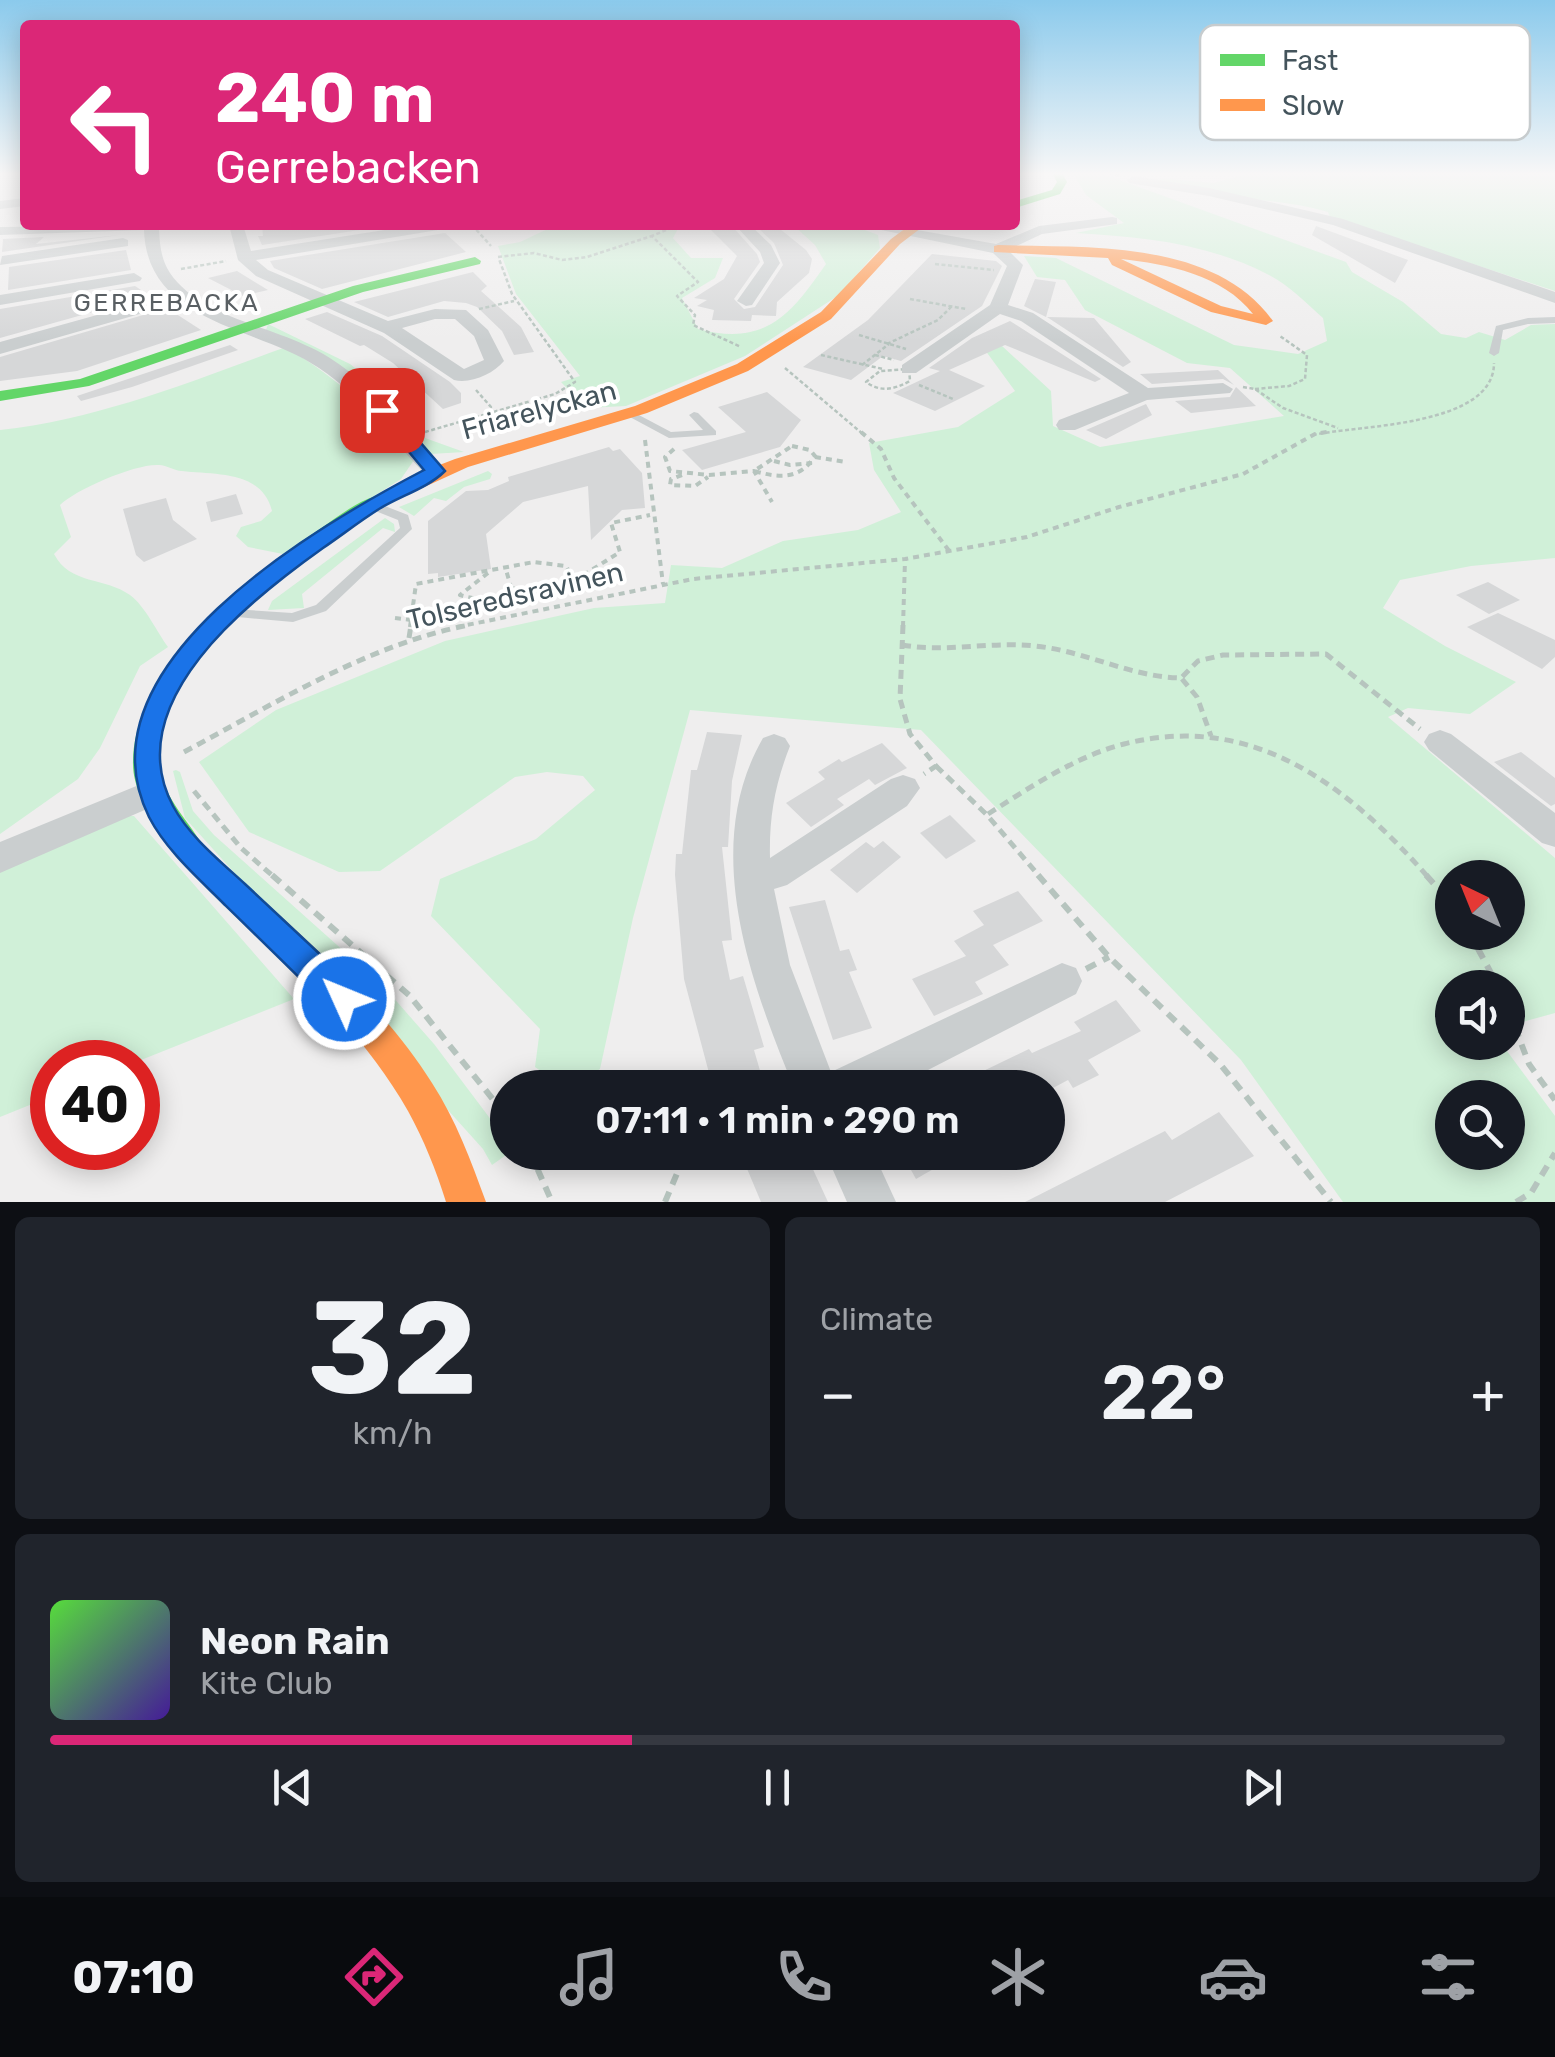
<!DOCTYPE html>
<meta charset="utf-8">
<style>
:root{--surface:#171b24;--page:#20242c;--text:#f1f3f6;--muted:#9ea1a6;--line:#363941;--accent:#db2777}
body{margin:0;font-family:Rubik,sans-serif;background:var(--page);color:var(--text);height:100vh;display:flex;flex-direction:column;font-size:38px;white-space:nowrap}
*{box-sizing:border-box;margin:0}
p{font-size:32px;color:var(--muted)}
.icon{flex:none;width:55px;height:55px;fill:none;stroke:currentColor;stroke-width:2;stroke-linecap:round;stroke-linejoin:round}
.map{position:relative;height:1202px;overflow:hidden}
.side{display:flex;flex-direction:column;gap:15px;padding:15px;background:#0d0f14;flex:1}
.side>*{flex:none}
.banner{position:absolute;left:20px;top:20px;width:1000px;height:210px;border-radius:10px;box-shadow:0 5px 25px #0003;background:#db2777;color:#fff;overflow:hidden}
.needle{width:65px;rotate:317deg}
.controls{position:absolute;left:1435px;top:860px;display:grid;gap:20px}
.controls a{display:grid;place-items:center;width:90px;height:90px;border-radius:50%;background:var(--surface);box-shadow:0 5px 25px #0003;font-size:50px}
.speed{position:absolute;left:30px;top:1040px;display:flex;gap:20px;font-size:50px;font-weight:700;text-align:center}
.speed>*{display:grid;place-content:center;width:130px;height:130px;border-radius:50%;background:var(--surface);box-shadow:0 5px 25px #0003;line-height:1}
.speed .limit{border:15px solid #d22;background:#fff;color:#111}
.pin{position:absolute;display:grid;place-items:center;width:85px;height:85px;color:#fff;margin:-42px;border-radius:20px;box-shadow:0 5px 15px #0006}
.me{position:absolute;width:110px;margin:-55px;rotate:314deg;stroke-linejoin:round;filter:drop-shadow(0 0 8px #0008)}
.turn{display:flex;align-items:center;gap:35px;height:210px;padding:0 30px;font-size:45px}
.turn .icon{width:130px;height:130px;stroke-width:2.5}
.turn b{display:block;font-size:70px;line-height:85px}
.big{font-size:75px;font-weight:600;line-height:1.1}
.side .card{flex:1;display:flex;flex-direction:column;justify-content:center;gap:15px;min-width:0;padding:0 35px;border-radius:15px;background:var(--page)}
.side .dial{align-items:center;gap:0}
.dial b{font-size:130px;line-height:1}
.song{display:flex;align-items:center;gap:30px}
.cover{width:120px;height:120px;border-radius:15px;background:linear-gradient(135deg,hsl(110 70% 55%),hsl(260 70% 35%))}
.played{height:10px;border-radius:5px;background:linear-gradient(90deg,var(--accent) 40%,var(--line) 40%)}
.keys{display:flex;justify-content:space-around;direction:ltr}
.heat{display:flex;justify-content:space-between;align-items:center;font-size:55px;direction:ltr}
.side .tiles{flex:1;display:grid;gap:15px;grid-template-columns:1fr 1fr}
.card:last-child{grid-column:span 2}
.trip{position:absolute;left:490px;top:1070px;width:575px;height:100px;border-radius:50px;background:var(--surface);box-shadow:0 5px 25px #0003;font-weight:600;line-height:100px;text-align:center}
.menu{display:flex;height:160px;justify-content:space-around;align-items:center;background:#090b0e;color:var(--muted)}
.menu .icon{width:70px;height:70px}
.menu .current{color:var(--accent)}
.menu b{font-size:45px;color:var(--text)}
.map>svg:first-child{display:block}
.green{fill:#d0f0d8;fill-rule:evenodd}
.building{fill:#d6d7d8}
.lines{fill:none;stroke-linecap:round;stroke-linejoin:round}
.path-far3{stroke:#b6c4be;stroke-width:2.5;stroke-dasharray:4 2.5;stroke-linecap:butt}
.path-far2{stroke:#b6c4be;stroke-width:4;stroke-dasharray:6 5;stroke-linecap:butt}
.path-far1{stroke:#b6c4be;stroke-width:5;stroke-dasharray:9 6;stroke-linecap:butt}
.path{stroke:#b6c4be;stroke-width:6;stroke-dasharray:11 8;stroke-linecap:butt}
.lane{fill:#cacecf;fill-rule:evenodd}
.street{fill:#cacecf;fill-rule:evenodd}
.fast{fill:#63d668;fill-rule:evenodd}
.slow{fill:#ff974d;fill-rule:evenodd}
.route{fill:#1a73e8;stroke:#114b97;stroke-width:2.5}
.labels{text-anchor:middle;dominant-baseline:central;stroke-width:8;stroke-linejoin:round;paint-order:stroke}
.far-neighbourhood-label{font-size:25px;letter-spacing:2.5px;fill:#595f63;stroke:#fff}
.street-label{font-size:28px;fill:#44545c;stroke:#fff}
.key{fill:#fff;stroke:#c7ccce;stroke-width:2.5}
.key-label{font-size:28px;fill:#44545c}
</style>
<div class="map">
<svg width="1555" height="1202" viewBox="0 0 1555 1202">
<rect width="100%" height="100%" fill="#efeeee"/>
<g class="green">
<path d="M1073 173 1103 174 1346 262 1352 272 1403 302 1441 334 1466 338 1479 332 1505 340 1531 325 1555 324V558L1471 566 1400 580 1383 608 1445 646 1516 682 1470 714 1408 708 1388 717 1555 858V1013L1508 1026V988H1452V1042L1501 1043 1555 1116V1202H1343L1241 1060 921 730 690 710 633 918 600 1069C566 1091 568 1090 535 1067L540 1029 431 916 440 879 536 839 595 790 583 776 547 772 515 777 380 871 339 872 249 832 199 762 276 710 445 641 594 608 665 603 671 565 722 568 783 541 858 530 901 512 874 470 869 443 958 427 1015 391 985 350 1002 346 1051 391 1053 426 1100 447 1284 416 1230 368 1187 363 1085 310 1065 280 1037 277 1024 256 1056 258 1234 345 1298 354 1327 341 1323 318C1306 303 1288 284 1267 274 1207 243 1142 237 1076 233L1124 223 1086 195ZM1452 878H1508V932H1452ZM1452 1098H1508V1152H1452Z"/>
<path d="M1250 173H1555V291L1330 217 1328 212C1273 196 1208 201 1156 178L1214 183Z"/>
<path d="M556 225H680L673 238 691 258H723L715 278 682 298 698 329C766 347 791 314 826 264L815 245 793 225H852L878 235 880 248 839 295 745 356 626 406 586 408 561 382 580 376 516 294 498 246 520 242Z"/>
<polygon points="268,324 350,364 392,398 425,438 464,452 431,454 398,419 266,330"/>
<path d="M286 347C342 382 371 409 414 460L401 479 283 554 248 547 236 536 241 527 261 521 272 511C262 470 215 475 182 471 174 471 167 465 159 465 137 463 76 489 60 505L71 537 54 554C70 585 105 577 130 595 145 606 157 632 168 647L140 666 100 748 78 779 0 834V430C100 419 192 381 286 347Z"/>
<polygon points="488,471 492,474 490,479 464,487 446,501 434,498 414,516 399,507"/>
<polygon points="385,518 394,524 395,532 383,528 302,594 304,608 268,610 272,601"/>
<polygon points="176,770 180,772 193,811 214,835 384,987 434,1044 501,1133 509,1153 492,1165 483,1149 185,818 173,771"/>
<polygon points="119,816 134,816 294,999 136,1062 52,1062 52,1096 0,1117 0,868"/>
</g>
<g class="building">
<polygon points="262,225 392,225 262,245 258,236 263,236"/>
<polygon points="706,225 731,225 757,254 760,262 734,299 744,309 755,307 783,265 774,243 755,225 775,225 806,250 812,259 809,273 777,302 776,316 752,315 751,321 712,320 714,310 697,306 707,300 694,298 724,279 737,256"/>
<polygon points="1316,226 1408,260 1395,283 1312,235"/>
<polygon points="445,233 466,252 322,289 274,268 270,261"/>
<polygon points="119,235 2,252 3,239 44,237 36,244"/>
<polygon points="126,250 131,270 8,290 9,267"/>
<polygon points="932,254 996,261 1002,266 982,306 901,361 883,356 851,380 803,367 868,320"/>
<polygon points="237,271 268,290 243,296 208,278"/>
<polygon points="473,272 487,286 481,291 521,327 534,352 514,355 502,331 477,307 466,303 444,301 388,317 354,302"/>
<polygon points="1035,279 1056,282 1046,317 1024,306"/>
<polygon points="135,286 150,296 0,338 0,309"/>
<polygon points="167,308 201,330 77,371 0,381 0,357"/>
<polygon points="327,312 382,336 450,382 461,393 461,403 443,409 393,363 364,345 360,346 305,319"/>
<polygon points="1047,317 1094,318 1131,362 1123,367"/>
<polygon points="1010,321 1101,379 1095,382 1005,345 949,370 985,386 935,411 893,393 940,371 929,368 972,338"/>
<polygon points="230,345 238,350 132,387 81,401 77,396"/>
<polygon points="1218,370 1234,385 1223,379 1152,384 1140,374"/>
<polygon points="1236,387 1256,406 1191,413 1175,401 1230,397"/>
<polygon points="767,392 801,420 780,447 702,470 682,450 746,432 718,407"/>
<polygon points="1146,404 1152,415 1106,439 1086,430"/>
<polygon points="609,447 613,451 620,449 642,473 645,508 622,510 591,540 588,486 523,502 486,534 491,569 438,577 438,573 428,574 428,521 466,491 488,490 509,481 508,477"/>
<polygon points="236,494 243,514 211,522 206,502"/>
<polygon points="166,498 173,520 197,539 144,562 136,555 123,509"/>
<polygon points="1488,582 1520,600 1489,614 1456,595"/>
<polygon points="1498,613 1555,640 1555,657 1542,669 1467,627"/>
<polygon points="707,732 742,735 732,781 728,847 722,847 732,940 722,941 730,980 743,976 764,1047 754,1050 761,1074 717,1088 713,1088 684,979 675,875 676,854 682,854 691,770 697,770"/>
<polygon points="882,743 907,768 875,785 869,779 837,799 844,805 811,827 786,803 825,779 818,772 839,759 842,762"/>
<polygon points="1521,752 1555,778 1555,804 1551,806 1494,762"/>
<polygon points="950,815 976,841 946,859 920,833"/>
<polygon points="883,841 901,857 857,893 830,870 866,842 874,848"/>
<polygon points="1018,891 1043,921 993,945 1009,965 975,982 983,994 934,1016 912,979 966,956 954,941 984,925 973,911"/>
<polygon points="825,900 840,951 849,949 857,970 849,972 872,1028 833,1040 789,907"/>
<polygon points="1116,1000 1141,1031 1088,1060 1099,1075 1073,1088 1068,1080 1053,1088 983,1088 975,1075 1029,1049 1032,1053 1081,1031 1074,1022"/>
<polygon points="1219,1112 1254,1156 1165,1202 1025,1202 1165,1131 1172,1140"/>
<polygon points="740,1152 805,1152 828,1202 761,1202"/>
<polygon points="901,1152 963,1152 916,1179"/>
</g>
<g class="lines">
<g class="path-far3">
<polyline points="1109,173 1119,176"/>
<polyline points="472,225 491,246"/>
<polyline points="678,225 652,236 698,282 677,296 695,315 693,325 741,347"/>
<polyline points="498,257 534,253 562,260 587,257 652,236"/>
<polyline points="935,264 994,270"/>
<polyline points="181,269 226,261"/>
<polyline points="910,299 966,309"/>
<polyline points="479,309 514,301"/>
<polyline points="859,335 906,349"/>
<polyline points="887,344 938,320 952,306"/>
<polyline points="821,355 883,369"/>
<polyline points="875,355 894,360"/>
<polyline points="862,365 889,344"/>
<polyline points="785,368 864,435"/>
<path d="M909 369 910 381C895 389 881 393 866 382L880 371Z"/>
<polyline points="919,385 953,399"/>
<polyline points="1243,387 1255,389 1283,408 1338,428"/>
<polyline points="1255,389 1289,386 1305,379 1307,355 1280,336"/>
<polyline points="476,390 491,407 480,432"/>
<polyline points="425,432 555,394 575,382 512,294 499,259"/>
<path d="M1313 435C1358 425 1494 427 1494 363"/>
</g>
<g class="path-far2">
<polyline points="861,432 881,449 894,478 950,552"/>
<polyline points="645,440 663,584"/>
<path d="M792 446 810 450 815 456C800 480 779 478 754 471Z"/>
<polyline points="674,449 665,457 670,471 709,475 754,471 772,502"/>
<polyline points="815,457 846,462"/>
<polyline points="774,461 790,465 812,463"/>
<polyline points="682,475 671,479 670,485 695,486 708,477"/>
<path d="M488 573 460 595C479 601 496 601 511 587L506 570"/>
<polyline points="574,581 620,552 611,523 650,515"/>
<polyline points="395,618 411,620"/>
<path d="M410 627 416 584 534 562 566 566 574 581C556 598 532 598 511 587"/>
<polyline points="457,627 693,579 905,559 1027,537 1119,507 1243,474 1315,434 1327,432"/>
<polyline points="903,627 905,560"/>
</g>
<g class="path-far1">
<polyline points="903,625 900,699 910,734 936,766 924,774"/>
<polyline points="409,638 411,625"/>
<path d="M902 645C947 653 990 641 1035 646 1086 651 1130 677 1181 678L1198 661 1223 655 1326 654 1420 729"/>
<polyline points="1182,679 1197,697 1211,736"/>
<path d="M184 752C276 703 367 645 469 625"/>
<polyline points="936,766 987,815 1040,877"/>
<polyline points="194,791 241,848 274,877"/>
<path d="M988 814C1031 787 1074 757 1124 744 1253 711 1348 786 1428 877"/>
</g>
<g class="path">
<polyline points="272,875 409,995 508,1118"/>
<polyline points="1038,875 1109,957 1220,1064 1331,1202"/>
<polyline points="1426,875 1452,904"/>
<polyline points="1469,932 1499,988"/>
<polyline points="1086,969 1109,957"/>
<polyline points="1508,1009 1529,1064 1555,1100"/>
<polyline points="764,1088 778,1082"/>
<polyline points="530,1152 552,1202"/>
<polyline points="665,1202 686,1152"/>
<polyline points="1516,1202 1531,1193 1555,1153"/>
</g>
<g class="lane">
<polygon points="1555,317 1555,323 1528,324 1503,330 1499,353 1494,356 1489,353 1496,326 1528,318"/>
<polygon points="694,412 698,413 716,431 716,435 669,438 628,416 633,413 637,414 671,432 703,430 689,415"/>
<polygon points="372,501 408,515 412,529 326,611 293,622 227,616 225,613 227,610 232,609 292,613 316,605 400,528 398,520 368,508 366,505"/>
</g>
<g class="street">
<polygon points="1134,176 1209,188 1343,219 1555,292 1555,303 1333,225 1209,196 1129,183 1127,180"/>
<polygon points="25,198 25,206 0,209 0,201"/>
<polygon points="1112,217 1117,218 1117,224 1042,234 1008,250 1023,265 1008,305 1033,313 1148,388 1223,383 1233,389 1230,393 1147,400 1075,430 1059,430 1056,425 1059,420 1129,393 1021,321 1000,314 916,373 902,373 902,365 990,305 1007,266 993,253 857,225 889,225 996,244 1039,226"/>
<path d="M175 225 159 230C160 246 161 259 170 273 198 314 263 325 305 345 322 352 337 362 351 373 388 399 411 435 443 466L447 471 443 476H427C390 438 364 398 319 368 257 326 147 324 144 230L0 235V227Z"/>
<path d="M229 225H243L251 251 416 225H451L444 229 256 260 268 270 388 321 435 309 466 310 488 330 504 361C493 374 471 384 454 380L384 333 256 276 238 260ZM435 319H455L474 336 484 360 464 369 402 328Z"/>
<polygon points="735,225 750,225 771,245 780,263 752,305 746,306 737,301 764,263 760,252"/>
<polygon points="123,238 128,240 128,246 0,265 2,256"/>
<polygon points="134,273 142,278 140,281 0,305 0,295"/>
<polygon points="158,298 164,299 164,307 0,354 0,342"/>
<polygon points="1440,730 1451,734 1555,813 1555,847 1542,843 1429,750 1424,742 1429,734"/>
<path d="M774 734 785 738 790 746C775 784 769 817 770 858L891 779 903 775 915 779 920 788 907 806 787 885 774 889 790 965 831 1072 1062 963 1076 968 1082 981 1076 994 893 1088H794C750 981 700 847 763 738Z"/>
<polygon points="151,780 163,784 168,793 163,802 0,873 0,842"/>
<polygon points="825,1152 873,1152 896,1202 847,1202"/>
</g>
<g class="fast">
<polygon points="1052,173 1062,173 1067,182 1060,194 1015,208 1015,201 1052,190 1057,182"/>
<polygon points="475,257 481,261 480,264 363,292 89,386 0,401 0,391 80,379 353,286"/>
<path d="M376 496 383 498 386 502 383 506C309 553 145 666 160 769 166 802 189 820 204 848L199 856C179 863 170 847 160 831 147 811 132 786 133 761 136 665 245 580 317 531 335 519 355 502 376 496Z"/>
</g>
<g class="slow">
<polygon points="910,225 925,225 900,244 831,319 748,371 647,413 468,467 383,506 369,506 366,502 411,476 455,459 635,406 737,364 821,312 891,239"/>
<path d="M998 245C1088 248 1214 239 1273 321L1266 325 1211 312 1112 265 1108 258 994 252V246ZM1121 259C1167 264 1223 275 1253 314L1221 306Z"/>
<path d="M189 836 199 840C278 918 373 989 432 1083 456 1120 471 1161 486 1202H446C436 1170 424 1140 408 1111 352 1012 256 938 179 856L174 848 179 840Z"/>
</g>
</g>
<linearGradient id="sky" x2="0" y2="1"><stop stop-color="#8bcaec"/><stop offset="0.51" stop-color="#f8f7f7"/><stop offset="1" stop-color="#f8f7f7" stop-opacity="0"/></linearGradient>
<rect width="1555" height="341" fill="url(#sky)"/>
<path class="route" d="M382 404 389 406 445 471C428 488 400 496 379 509 360 521 342 535 323 548 250 600 118 702 173 806 189 836 220 861 245 884 282 919 319 953 356 988L361 999 356 1010 344 1015 332 1010C296 974 260 939 223 903 198 878 166 850 149 817 75 666 315 527 424 470L374 410Z"/>
<g class="labels">
<g class="far-neighbourhood-label">
<text x="167" y="302">GERREBACKA</text>
</g>
<g class="street-label">
<text transform="translate(539 410) rotate(-15)">Friarelyckan</text>
<text transform="translate(515 596) rotate(-13)">Tolseredsravinen</text>
</g>
</g>
<rect x="1200" y="25" width="330" height="115" rx="15" class="key"/>
<rect x="1220" y="54" width="45" height="12" fill="#63d668"/>
<rect x="1220" y="99" width="45" height="12" fill="#ff974d"/>
<g class="key-label">
<text x="1282" y="70">Fast</text>
<text x="1282" y="115">Slow</text>
</g>
</svg>
<div class="controls">
<a><svg class="needle" viewBox="-14 -14 28 28"><path d="M0-13l5 13h-10z" fill="#e53935"/><path d="M0 13l5-13h-10z" fill="#9ea1a6"/></svg></a>
<a><svg class="icon" aria-label="sound" viewBox="0 0 24 24"><path d="M4 9h4l5-4v14l-5-4H4zM17 9q2 3 0 6"/></svg></a>
<a><svg class="icon" aria-label="search" viewBox="0 0 24 24"><circle cx="10" cy="10" r="6"/><path d="M15 15l6 6"/></svg></a>
</div>
<div class="speed"><div class="limit">40</div></div>
<div class="pin" style="left:382px;top:410px;background:#d93025"><svg class="icon" aria-label="arrive" viewBox="0 0 24 24"><path d="M6 21V4h12l-3 4 3 4H6"/></svg></div>
<svg class="me" style="left:344px;top:999px" viewBox="-20 -20 40 40"><circle r="17" fill="#1a73e8" stroke="#fff" stroke-width="3"/><path d="M0-11L8 9 0 5-8 9z" fill="#fff"/></svg>
<div class="trip">07:11 · 1 min · 290 m</div>
<div class="banner">
<div class="turn"><svg class="icon" aria-label="left" viewBox="0 0 24 24"><path d="M17 20v-9H6M10 6l-5 5 5 5"/></svg><div><b>240 m</b>Gerrebacken</div></div>
</div>
</div>
<section class="side">
<div class="tiles">
<div class="card dial"><b>32</b><p>km/h</p></div>
<div class="card"><p>Climate</p>
<div class="heat"><a>−</a><b class="big">22°</b><a>+</a></div>
</div>
<div class="card">
<div class="song"><i class="cover"></i><div><b>Neon Rain</b><p>Kite Club</p></div></div>
<div class="played"></div>
<div class="keys"><svg class="icon" aria-label="previous" viewBox="0 0 24 24"><path d="M18 5L8 12l10 7zM5 5v14"/></svg><svg class="icon" aria-label="pause" viewBox="0 0 24 24"><path d="M8 5v14M16 5v14"/></svg><svg class="icon" aria-label="next" viewBox="0 0 24 24"><path d="M6 5l10 7-10 7zM19 5v14"/></svg></div>
</div>
</div>
</section>
<nav class="menu">
<b>07:10</b>
<svg class="icon current" aria-label="directions" viewBox="0 0 24 24"><path d="M12 3l9 9-9 9-9-9zM9 14v-3h6M13 9l2 2-2 2"/></svg>
<svg class="icon" aria-label="music" viewBox="0 0 24 24"><path d="M9 18V5l10-2v13"/><circle cx="6" cy="18" r="3"/><circle cx="16" cy="16" r="3"/></svg>
<svg class="icon" aria-label="phone" viewBox="0 0 24 24"><path d="M5 4h4l2 5-3 2q2 4 5 5l2-3 5 2v4C11 20 4 13 5 4z"/></svg>
<svg class="icon" aria-label="climate" viewBox="0 0 24 24"><path d="M12 3v18M4 7l16 10M4 17L20 7"/></svg>
<svg class="icon" aria-label="car" viewBox="0 0 24 24"><path d="M5 17H2v-5l4-1 3-4h7l3 4 3 1v5h-3M9 17h6M6 11h13"/><circle cx="7" cy="17" r="2"/><circle cx="17" cy="17" r="2"/></svg>
<svg class="icon" aria-label="filters" viewBox="0 0 24 24"><path d="M4 7h16M4 17h16"/><circle cx="9" cy="7" r="2"/><circle cx="15" cy="17" r="2"/></svg>
</nav>
